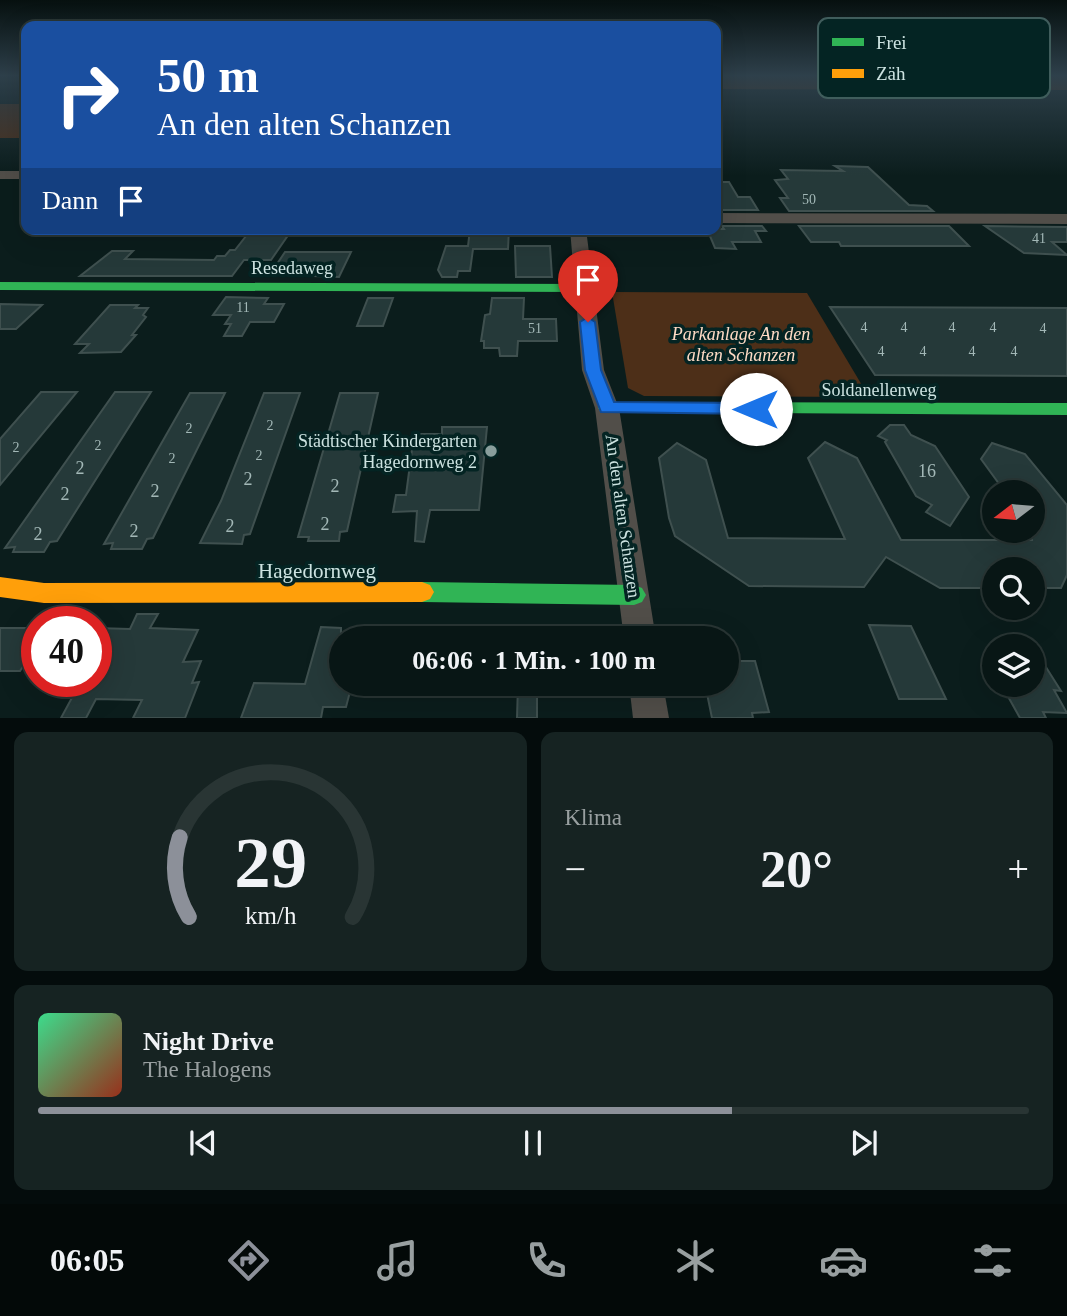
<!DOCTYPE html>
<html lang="de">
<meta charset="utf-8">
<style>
:root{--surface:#081615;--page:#162322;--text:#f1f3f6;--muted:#989fa0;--line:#293534;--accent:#8c9099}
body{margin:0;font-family:Georgia,serif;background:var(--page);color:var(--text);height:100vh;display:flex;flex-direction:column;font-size:26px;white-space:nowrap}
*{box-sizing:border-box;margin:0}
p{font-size:23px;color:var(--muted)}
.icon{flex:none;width:38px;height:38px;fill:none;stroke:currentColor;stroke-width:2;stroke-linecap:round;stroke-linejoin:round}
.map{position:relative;height:718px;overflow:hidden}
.details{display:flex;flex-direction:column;gap:14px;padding:14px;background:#040c0c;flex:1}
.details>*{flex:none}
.hud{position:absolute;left:21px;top:21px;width:700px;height:214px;border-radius:14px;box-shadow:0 7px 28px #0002,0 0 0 2px var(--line);background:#1a4fa0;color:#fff;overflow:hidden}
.needle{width:46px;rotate:254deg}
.fabs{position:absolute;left:982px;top:480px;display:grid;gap:14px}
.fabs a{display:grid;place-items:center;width:63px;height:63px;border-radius:50%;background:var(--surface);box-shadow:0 7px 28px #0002,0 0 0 2px var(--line);font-size:35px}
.speed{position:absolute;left:21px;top:606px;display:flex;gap:14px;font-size:35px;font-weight:700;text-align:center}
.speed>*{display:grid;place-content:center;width:91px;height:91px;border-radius:50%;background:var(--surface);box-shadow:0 7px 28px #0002,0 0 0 2px var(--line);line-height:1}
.speed .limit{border:10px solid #d22;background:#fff;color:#111}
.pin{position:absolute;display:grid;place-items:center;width:60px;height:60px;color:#fff;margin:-72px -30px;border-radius:50% 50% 50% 0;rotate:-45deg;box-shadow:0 0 7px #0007}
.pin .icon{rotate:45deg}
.me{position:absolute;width:77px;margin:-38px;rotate:270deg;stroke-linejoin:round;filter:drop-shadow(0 0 5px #0008)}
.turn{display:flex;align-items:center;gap:24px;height:147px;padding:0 21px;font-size:32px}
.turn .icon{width:91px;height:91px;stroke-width:2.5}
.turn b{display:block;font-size:49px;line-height:60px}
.then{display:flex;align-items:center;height:66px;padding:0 21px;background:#0003;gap:14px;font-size:26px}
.big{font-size:52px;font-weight:600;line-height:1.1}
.details .widget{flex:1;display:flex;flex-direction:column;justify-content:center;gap:10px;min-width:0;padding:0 24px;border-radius:14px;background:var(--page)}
.details .dial{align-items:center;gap:0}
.dial svg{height:182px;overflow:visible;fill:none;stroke:var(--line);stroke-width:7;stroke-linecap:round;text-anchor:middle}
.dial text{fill:var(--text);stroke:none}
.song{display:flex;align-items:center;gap:21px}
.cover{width:84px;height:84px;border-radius:10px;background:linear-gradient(135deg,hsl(150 70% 55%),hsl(10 70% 35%))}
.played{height:7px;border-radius:4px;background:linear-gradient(90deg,var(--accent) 70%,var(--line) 70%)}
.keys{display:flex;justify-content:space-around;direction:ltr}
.heat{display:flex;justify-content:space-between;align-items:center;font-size:38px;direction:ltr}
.details .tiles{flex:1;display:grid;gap:14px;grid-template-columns:1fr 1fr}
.widget:last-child{grid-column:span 2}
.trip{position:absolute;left:329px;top:626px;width:410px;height:70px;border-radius:35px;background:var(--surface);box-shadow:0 7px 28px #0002,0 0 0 2px var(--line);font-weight:600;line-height:70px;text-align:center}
.dock{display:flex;height:112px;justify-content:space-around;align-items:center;background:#030908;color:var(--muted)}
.dock .icon{width:49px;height:49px}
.dock .current{color:var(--accent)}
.dock b{font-size:32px;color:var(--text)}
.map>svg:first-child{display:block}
.green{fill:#4d2f18}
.building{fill:#253939;stroke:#3f504f;stroke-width:2}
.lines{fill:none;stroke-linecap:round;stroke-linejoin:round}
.street{fill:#514e49;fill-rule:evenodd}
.fast{fill:#30b455;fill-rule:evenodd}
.slow{fill:#ff9f0a;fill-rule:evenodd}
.route{fill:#1a73e8;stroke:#114b97;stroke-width:2}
.poi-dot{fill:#899e9c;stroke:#042423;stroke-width:2.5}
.labels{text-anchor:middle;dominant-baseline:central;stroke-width:7;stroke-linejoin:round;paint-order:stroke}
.number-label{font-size:14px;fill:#a3b8b7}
.street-label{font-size:18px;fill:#cde3e1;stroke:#042423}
.park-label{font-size:18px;font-style:italic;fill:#ffdbc5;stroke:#042423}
.poi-label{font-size:18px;fill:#cde3e1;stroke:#042423;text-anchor:end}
.near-number-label{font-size:18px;fill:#a3b8b7}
.near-street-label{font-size:21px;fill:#cde3e1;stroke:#042423}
.key{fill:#042423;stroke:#405d5c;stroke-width:2}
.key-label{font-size:19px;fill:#cde3e1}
</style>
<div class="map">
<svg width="1067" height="718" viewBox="0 0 1067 718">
<rect width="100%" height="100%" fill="#0b1d1c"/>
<g class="green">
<polygon points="716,75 753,75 760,82 754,75 923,75 956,79 963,75 1067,75 1067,90 716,89"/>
<rect x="0" y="104" width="26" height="34"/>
<polygon points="612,292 807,293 869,397 644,396 628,388"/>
</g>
<g class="building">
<polygon points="835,166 868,167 909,205 927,206 933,211 789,211 780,198 788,198 775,180 788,179 781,170 843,171"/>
<polygon points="716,182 729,182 738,197 750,197 758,210 716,210"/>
<polygon points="722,226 762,226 766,231 755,231 761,242 732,242 736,249 715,248 707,229 724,229"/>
<polygon points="799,226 949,226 969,246 841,246 839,242 811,242"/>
<polygon points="985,226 1067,227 1067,242 1052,242 1067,255 1024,253"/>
<polygon points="470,229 509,229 508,249 473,249 470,271 458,271 457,277 442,277 438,270 446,246 468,246"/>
<polygon points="250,231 291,231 271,260 244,260 232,276 80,276 112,251 133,251 125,259 214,260 217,256 225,256 230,250 235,250"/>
<polygon points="515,246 550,246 552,277 516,277"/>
<polygon points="285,252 351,252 339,277 314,276 315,273 271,273"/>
<polygon points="226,297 268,298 264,304 284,304 274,322 250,322 242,336 224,336 231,324 225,324 231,315 213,315"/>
<polygon points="368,298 393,298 383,326 357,326"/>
<polygon points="492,298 524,298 523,319 556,319 557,341 518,341 517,356 500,356 499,348 484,348 484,341 481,341 485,315 490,314"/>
<polygon points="0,304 42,305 16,329 0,329"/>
<polygon points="110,305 138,305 135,308 148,308 143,315 146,317 132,335 136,335 121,352 80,353 89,344 75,344"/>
<polygon points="830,307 1067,308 1067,376 875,375"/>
<polygon points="41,392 77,392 0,485 0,439"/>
<polygon points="115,392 151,392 57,541 50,542 44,552 13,552 15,547 5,548"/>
<polygon points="190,393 225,393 153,538 147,539 142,549 111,549 113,543 104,544"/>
<polygon points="264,393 300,393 250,534 244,535 242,544 200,543 221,501"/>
<polygon points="340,393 378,393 347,531 340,532 339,541 308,541 309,537 298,537"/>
<polygon points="890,425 904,425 911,435 935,446 969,497 950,526 926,512 932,505 916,496 885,442 887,440 878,436"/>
<polygon points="442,427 487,427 479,510 430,510 424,542 415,541 417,511 393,512 396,495 406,495 414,434 442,434"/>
<polygon points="825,442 857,458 901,540 1032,540 1032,492 1005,492 981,459 992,443 1025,454 1067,505 1067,575 1061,588 1032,588 1032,569 994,569 994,588 940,588 886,557 864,587 749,586 675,536 669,518 659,458 677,443 706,460 728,538 845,539 808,458"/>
<polygon points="137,614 158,614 150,628 198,630 183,662 201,661 192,683 199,682 185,718 133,718 142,700 96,699 86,718 61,718 81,681 96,681 96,628 130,629"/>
<polygon points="869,625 911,626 946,699 899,699"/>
<polygon points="321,627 341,628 341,684 352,684 346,707 323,707 321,718 241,718 254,683 305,684"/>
<polygon points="0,628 37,628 37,645 20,671 0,671"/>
<polygon points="1032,645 1061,691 1054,690 1067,713 1043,712 1046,718 1020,718 1001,684 1032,684"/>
<polygon points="726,661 755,661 769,712 752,713 753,718 712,718 705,684 726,684"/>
<polygon points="518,684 537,684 537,718 517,718"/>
</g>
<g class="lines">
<g class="street">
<polygon points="929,75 960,75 956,78"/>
<rect x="0" y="171" width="26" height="8"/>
<polygon points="716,213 1067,214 1067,224 716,223"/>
<polygon points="570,229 586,229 604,370 619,408 656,639 624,639 595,408 582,370"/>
<polygon points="629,684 663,684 669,718 633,718"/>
</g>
<g class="fast">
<polygon points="0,282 584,284 591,288 584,292 0,290"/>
<polygon points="607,402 1067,403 1067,415 601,412 598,408"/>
<polygon points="422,582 634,585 642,588 646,595 642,602 634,605 422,602 414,599 410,592 414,585"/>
</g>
<polygon class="slow" points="0,577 44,583 422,582 430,585 434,592 430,599 422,602 44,603 0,597"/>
</g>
<linearGradient id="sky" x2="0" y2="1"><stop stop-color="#06100f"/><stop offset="0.43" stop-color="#2e404b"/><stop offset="1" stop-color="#2e404b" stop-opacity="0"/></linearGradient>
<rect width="1067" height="176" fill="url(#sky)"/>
<polygon class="route" points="588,317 595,322 601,370 614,402 756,403 764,409 756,414 601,412 585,370 580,322"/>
<circle class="poi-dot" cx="491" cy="451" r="7"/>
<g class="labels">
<g class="number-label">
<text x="809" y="199">50</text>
<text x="1039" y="238">41</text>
<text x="243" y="307">11</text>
<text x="864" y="327">4</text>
<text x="904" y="327">4</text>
<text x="952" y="327">4</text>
<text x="993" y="327">4</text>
<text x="535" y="328">51</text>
<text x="1043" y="328">4</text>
<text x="881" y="351">4</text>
<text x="923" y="351">4</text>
<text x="972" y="351">4</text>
<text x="1014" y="351">4</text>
<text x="270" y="425">2</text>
<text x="189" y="428">2</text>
<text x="98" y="445">2</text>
<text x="16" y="447">2</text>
<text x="259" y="455">2</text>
<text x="172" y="458">2</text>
</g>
<g class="street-label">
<text x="292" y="268">Resedaweg</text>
<text x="879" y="390">Soldanellenweg</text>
<text transform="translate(623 516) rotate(82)">An den alten Schanzen</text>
</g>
<g class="park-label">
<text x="741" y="334">Parkanlage An den<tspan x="741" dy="21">alten Schanzen</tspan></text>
</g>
<g class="poi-label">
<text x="477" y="441">Städtischer Kindergarten<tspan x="477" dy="21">Hagedornweg 2</tspan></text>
</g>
<g class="near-number-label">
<text x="80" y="468">2</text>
<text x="927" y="471">16</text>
<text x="248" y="479">2</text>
<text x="335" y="486">2</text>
<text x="155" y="491">2</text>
<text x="65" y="494">2</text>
<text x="325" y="524">2</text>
<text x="230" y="526">2</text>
<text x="134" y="531">2</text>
<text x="38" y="534">2</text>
</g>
<g class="near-street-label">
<text x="317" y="571">Hagedornweg</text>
</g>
</g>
<rect x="818" y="18" width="232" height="80" rx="10" class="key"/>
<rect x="832" y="38" width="32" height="8" fill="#30b455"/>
<rect x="832" y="69" width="32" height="9" fill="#ff9f0a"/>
<g class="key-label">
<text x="876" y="49">Frei</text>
<text x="876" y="80">Zäh</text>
</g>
</svg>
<div class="fabs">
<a><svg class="needle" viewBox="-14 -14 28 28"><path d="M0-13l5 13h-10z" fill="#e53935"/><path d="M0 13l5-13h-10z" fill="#989fa0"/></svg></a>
<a><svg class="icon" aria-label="search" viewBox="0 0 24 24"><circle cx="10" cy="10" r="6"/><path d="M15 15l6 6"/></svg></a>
<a><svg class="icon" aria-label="layers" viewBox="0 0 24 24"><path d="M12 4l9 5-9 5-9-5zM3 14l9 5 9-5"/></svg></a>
</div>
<div class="speed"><div class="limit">40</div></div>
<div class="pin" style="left:588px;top:322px;background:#d93025"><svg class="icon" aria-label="arrive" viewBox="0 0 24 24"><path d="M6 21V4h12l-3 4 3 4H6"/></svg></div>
<svg class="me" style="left:756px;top:409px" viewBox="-20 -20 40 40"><circle r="19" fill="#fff"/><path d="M0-13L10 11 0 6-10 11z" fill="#1a73e8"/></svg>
<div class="trip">06:06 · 1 Min. · 100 m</div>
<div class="hud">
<div class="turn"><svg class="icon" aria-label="right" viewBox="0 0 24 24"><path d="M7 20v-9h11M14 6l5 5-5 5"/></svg><div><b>50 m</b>An den alten Schanzen</div></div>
<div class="then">Dann<svg class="icon" aria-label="arrive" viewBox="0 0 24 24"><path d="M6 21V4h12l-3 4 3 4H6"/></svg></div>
</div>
</div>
<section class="details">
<div class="tiles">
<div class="widget dial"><svg viewBox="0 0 100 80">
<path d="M14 69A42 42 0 1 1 86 69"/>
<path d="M14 69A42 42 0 0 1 10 34" stroke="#8c9099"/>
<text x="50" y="56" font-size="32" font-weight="700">29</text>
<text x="50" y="72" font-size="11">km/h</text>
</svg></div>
<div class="widget"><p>Klima</p>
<div class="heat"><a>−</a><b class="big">20°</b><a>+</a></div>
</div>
<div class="widget">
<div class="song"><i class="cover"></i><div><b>Night Drive</b><p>The Halogens</p></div></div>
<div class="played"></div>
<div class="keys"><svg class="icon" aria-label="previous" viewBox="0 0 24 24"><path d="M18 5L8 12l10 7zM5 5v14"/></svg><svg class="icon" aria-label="pause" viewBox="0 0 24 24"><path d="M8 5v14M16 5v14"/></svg><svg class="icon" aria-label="next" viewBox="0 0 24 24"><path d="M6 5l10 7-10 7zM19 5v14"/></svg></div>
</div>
</div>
</section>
<nav class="dock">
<b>06:05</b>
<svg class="icon current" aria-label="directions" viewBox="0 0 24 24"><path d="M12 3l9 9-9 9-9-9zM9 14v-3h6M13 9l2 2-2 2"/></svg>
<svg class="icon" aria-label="music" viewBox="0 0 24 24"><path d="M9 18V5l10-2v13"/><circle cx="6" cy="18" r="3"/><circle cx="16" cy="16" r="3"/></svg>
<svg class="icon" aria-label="phone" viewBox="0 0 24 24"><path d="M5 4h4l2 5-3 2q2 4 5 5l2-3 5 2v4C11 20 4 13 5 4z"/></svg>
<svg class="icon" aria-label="climate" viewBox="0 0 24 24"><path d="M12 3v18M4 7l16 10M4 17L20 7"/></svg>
<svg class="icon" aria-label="car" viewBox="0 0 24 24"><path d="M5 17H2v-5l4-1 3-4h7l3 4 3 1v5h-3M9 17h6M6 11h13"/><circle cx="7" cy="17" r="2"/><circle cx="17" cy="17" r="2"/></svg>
<svg class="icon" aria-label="filters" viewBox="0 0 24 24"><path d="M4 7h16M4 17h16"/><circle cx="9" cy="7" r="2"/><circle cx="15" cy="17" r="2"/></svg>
</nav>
